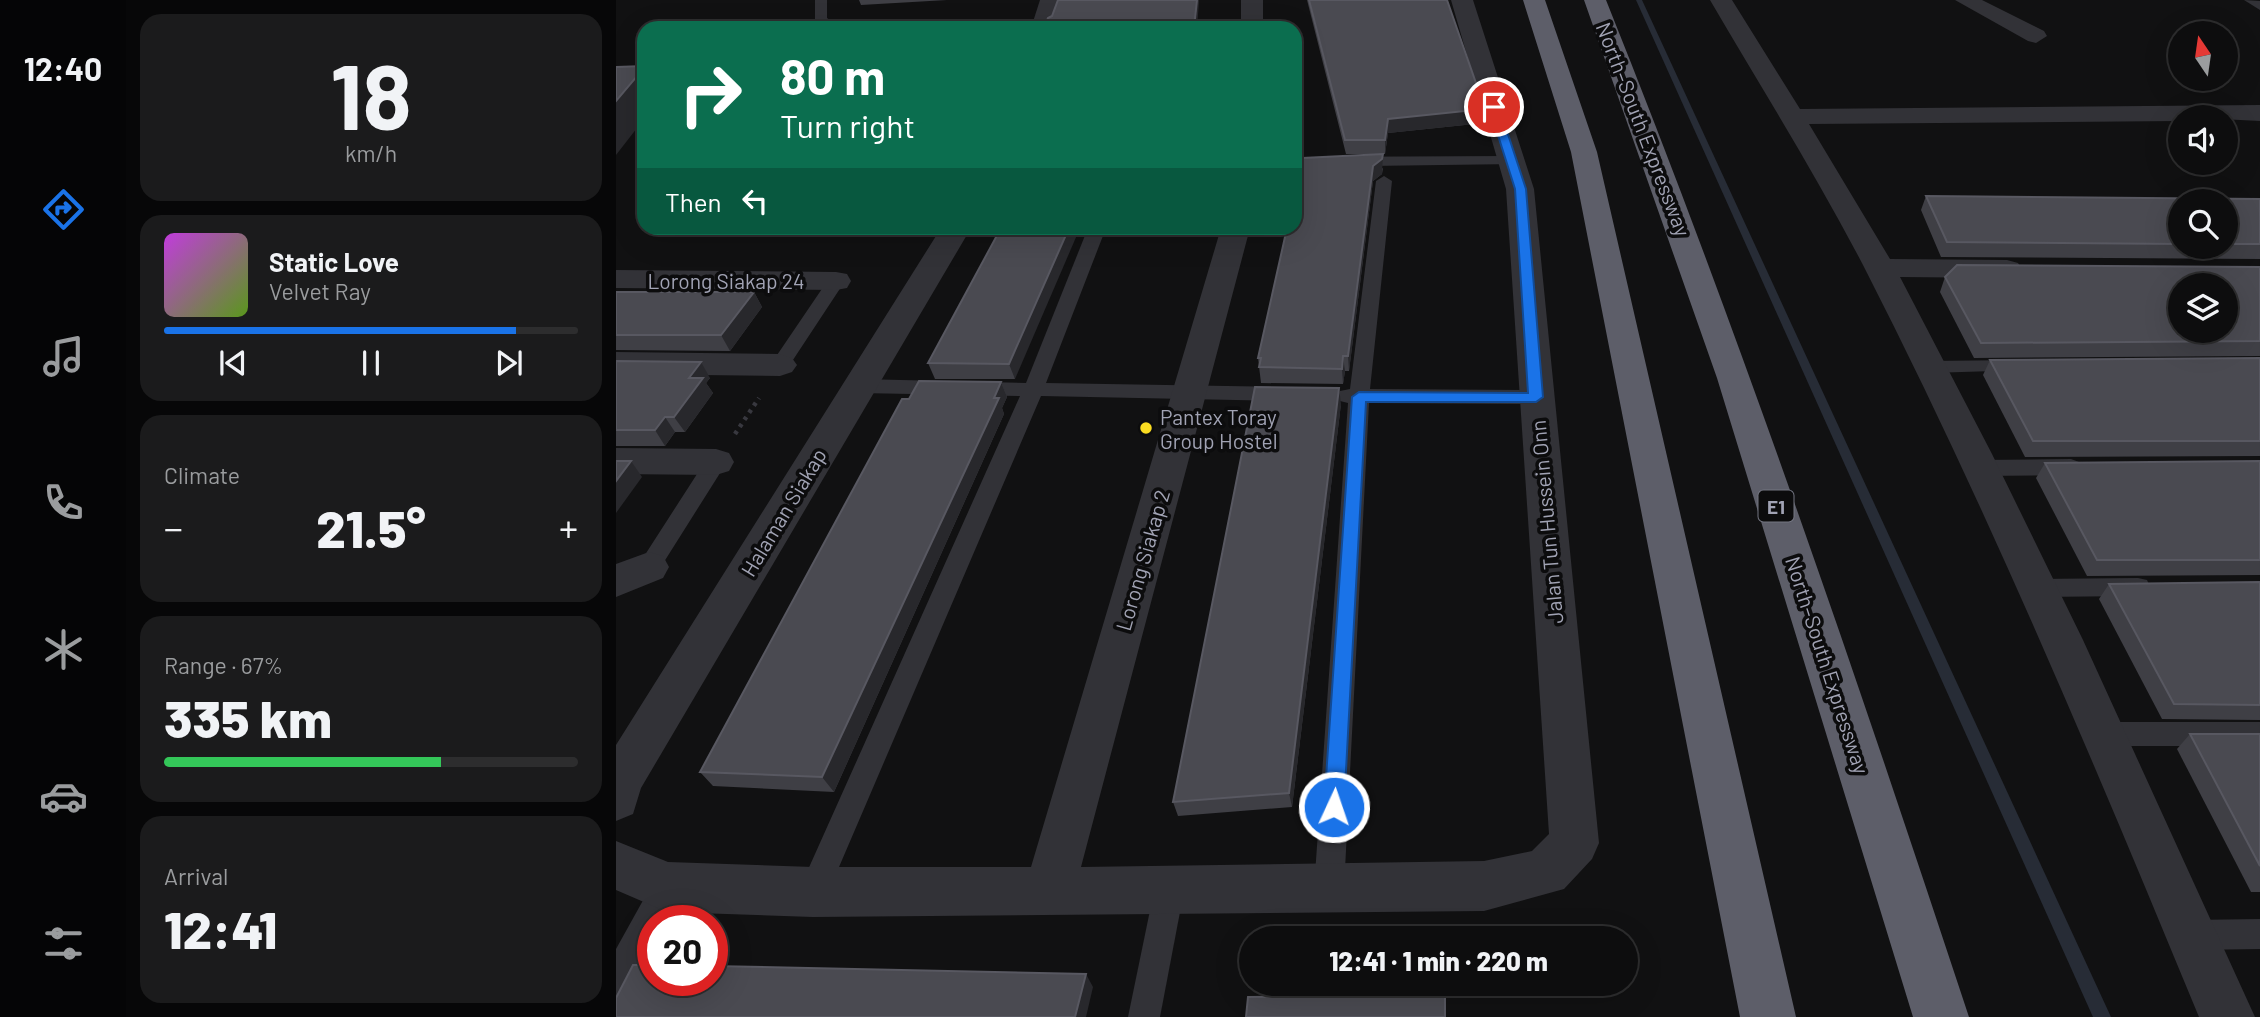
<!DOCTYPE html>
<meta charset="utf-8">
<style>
:root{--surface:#0d0d0e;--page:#1b1b1c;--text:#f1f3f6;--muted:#9a9c9e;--line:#2d2d2e;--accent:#1a73e8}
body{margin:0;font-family:Barlow,sans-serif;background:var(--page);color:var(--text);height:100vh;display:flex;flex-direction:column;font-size:26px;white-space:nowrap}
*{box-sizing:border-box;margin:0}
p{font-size:23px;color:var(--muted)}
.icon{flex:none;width:38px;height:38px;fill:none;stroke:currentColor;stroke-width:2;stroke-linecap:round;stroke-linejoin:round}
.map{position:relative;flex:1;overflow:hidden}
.drawer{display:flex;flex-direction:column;gap:14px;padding:14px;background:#070708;width:490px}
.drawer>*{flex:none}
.top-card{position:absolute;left:21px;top:21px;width:665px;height:214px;border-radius:21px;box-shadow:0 7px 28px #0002,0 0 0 2px var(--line);background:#0b6e4f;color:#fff;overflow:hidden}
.needle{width:46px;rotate:347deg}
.fabs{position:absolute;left:1552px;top:21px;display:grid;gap:14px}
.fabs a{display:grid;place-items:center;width:70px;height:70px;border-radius:50%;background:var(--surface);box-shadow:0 7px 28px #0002,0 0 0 2px var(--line);font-size:35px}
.speed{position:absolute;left:21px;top:905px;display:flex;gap:14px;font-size:35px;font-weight:700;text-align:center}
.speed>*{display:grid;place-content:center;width:91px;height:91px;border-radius:50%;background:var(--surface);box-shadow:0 7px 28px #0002,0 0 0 2px var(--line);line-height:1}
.speed .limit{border:10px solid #d22;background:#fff;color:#111}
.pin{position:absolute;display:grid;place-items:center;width:60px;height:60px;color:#fff;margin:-30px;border:4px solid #fff;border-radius:50%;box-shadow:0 2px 7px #0007}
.me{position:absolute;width:77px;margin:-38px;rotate:3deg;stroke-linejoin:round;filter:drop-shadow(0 0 5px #0008)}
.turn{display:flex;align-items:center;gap:24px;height:147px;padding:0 28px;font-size:32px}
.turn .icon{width:91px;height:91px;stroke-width:2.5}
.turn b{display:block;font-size:49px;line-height:60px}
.then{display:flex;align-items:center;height:66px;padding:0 28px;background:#0003;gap:14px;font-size:26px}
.big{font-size:52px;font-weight:800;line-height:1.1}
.drawer .card{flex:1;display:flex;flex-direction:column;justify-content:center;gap:10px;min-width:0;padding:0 24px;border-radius:21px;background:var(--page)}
.drawer .dial{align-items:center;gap:0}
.dial b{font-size:91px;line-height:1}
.song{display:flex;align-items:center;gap:21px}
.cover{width:84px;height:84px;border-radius:10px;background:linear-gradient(135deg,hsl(290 70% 55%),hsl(90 70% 35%))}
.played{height:7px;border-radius:4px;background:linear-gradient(90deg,var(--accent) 85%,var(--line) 85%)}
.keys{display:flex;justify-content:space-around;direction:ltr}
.heat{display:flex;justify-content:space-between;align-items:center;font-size:38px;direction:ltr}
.charge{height:10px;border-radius:5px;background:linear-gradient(90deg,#34c759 67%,var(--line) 0)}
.trip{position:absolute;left:623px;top:926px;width:399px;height:70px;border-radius:35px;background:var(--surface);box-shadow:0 7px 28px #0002,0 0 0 2px var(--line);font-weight:800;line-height:70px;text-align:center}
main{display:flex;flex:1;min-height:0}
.dock{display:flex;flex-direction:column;width:126px;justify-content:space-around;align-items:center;background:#050506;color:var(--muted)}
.dock .icon{width:49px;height:49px}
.dock .selected{color:var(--accent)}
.dock b{font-size:32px;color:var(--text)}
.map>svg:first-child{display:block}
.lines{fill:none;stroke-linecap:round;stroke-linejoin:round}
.stream{fill:#272c36;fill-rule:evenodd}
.path{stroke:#38383f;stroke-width:4.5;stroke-dasharray:3.5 5;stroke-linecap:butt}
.lane{fill:#323237;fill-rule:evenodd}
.street{fill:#323237;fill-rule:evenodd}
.highway{fill:#5d5e69;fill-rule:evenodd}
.wall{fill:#3f3f45;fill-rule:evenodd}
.shaded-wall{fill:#28282c}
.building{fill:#4a4a51;stroke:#585861;stroke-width:2;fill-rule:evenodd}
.route{fill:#1a73e8;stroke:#114b97;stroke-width:2}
.poi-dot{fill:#fadc21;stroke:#0c0c0d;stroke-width:2.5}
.labels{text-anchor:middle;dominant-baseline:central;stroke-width:7;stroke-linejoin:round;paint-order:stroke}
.shield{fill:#0c0c0d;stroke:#747682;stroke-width:2}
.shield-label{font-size:19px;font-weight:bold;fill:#a1a3b4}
.street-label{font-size:21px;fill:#a1a3b4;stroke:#0c0c0d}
.poi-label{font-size:21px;fill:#a1a3b4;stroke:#0c0c0d;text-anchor:start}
</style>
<main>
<nav class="dock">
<b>12:40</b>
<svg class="icon selected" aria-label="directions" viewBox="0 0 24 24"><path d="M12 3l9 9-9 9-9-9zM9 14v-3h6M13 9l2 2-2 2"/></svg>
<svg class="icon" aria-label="music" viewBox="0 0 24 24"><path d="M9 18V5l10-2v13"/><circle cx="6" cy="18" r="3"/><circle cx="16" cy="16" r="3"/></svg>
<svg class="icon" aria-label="phone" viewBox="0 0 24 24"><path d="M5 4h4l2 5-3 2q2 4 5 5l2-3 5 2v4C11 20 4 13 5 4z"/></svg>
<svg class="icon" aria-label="climate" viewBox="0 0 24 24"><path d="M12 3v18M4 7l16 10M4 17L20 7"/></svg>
<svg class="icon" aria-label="car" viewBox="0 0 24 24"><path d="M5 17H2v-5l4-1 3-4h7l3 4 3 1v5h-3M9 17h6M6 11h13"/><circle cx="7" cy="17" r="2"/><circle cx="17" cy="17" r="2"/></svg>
<svg class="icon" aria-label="filters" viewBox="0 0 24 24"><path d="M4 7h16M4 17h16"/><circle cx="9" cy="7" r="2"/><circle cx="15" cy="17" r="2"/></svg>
</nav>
<section class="drawer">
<div class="card dial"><b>18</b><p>km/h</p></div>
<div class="card">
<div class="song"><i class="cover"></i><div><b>Static Love</b><p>Velvet Ray</p></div></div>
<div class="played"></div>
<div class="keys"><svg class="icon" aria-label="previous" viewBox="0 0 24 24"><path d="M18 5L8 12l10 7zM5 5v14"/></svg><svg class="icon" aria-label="pause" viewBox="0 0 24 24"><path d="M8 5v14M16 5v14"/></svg><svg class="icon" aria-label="next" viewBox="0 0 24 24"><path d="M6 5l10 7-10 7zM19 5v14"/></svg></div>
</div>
<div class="card"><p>Climate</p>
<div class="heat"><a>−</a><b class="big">21.5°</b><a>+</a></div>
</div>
<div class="card"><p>Range · 67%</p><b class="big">335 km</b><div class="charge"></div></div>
<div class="card"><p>Arrival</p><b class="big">12:41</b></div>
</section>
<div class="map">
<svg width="1644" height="1017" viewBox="0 0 1644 1017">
<rect width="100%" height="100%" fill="#111112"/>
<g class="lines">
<polygon class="stream" points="1020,0 1026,0 1495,1017 1477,1017"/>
<polyline class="path" points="119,434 143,398"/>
<g class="lane">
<polygon points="199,0 211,0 211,18 218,23 349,19 376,28 207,28 199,19"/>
<polygon points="1628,0 1644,1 1644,10"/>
<polygon points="894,156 900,158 900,164 679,167 679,157"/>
<polygon points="768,176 776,181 754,389 920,390 930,397 920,404 753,403 728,889 724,899 713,904 702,899 698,889 732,403 724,401 721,396 724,391 734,389 760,181"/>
<polygon points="472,228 490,228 430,383 668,387 678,394 668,401 425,396 208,902 197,907 186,902 182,892 404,396 243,393 233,386 243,379 410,383"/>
<polygon points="220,276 229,281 171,369 157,369 154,365 157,361 214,277"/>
<polygon points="1403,360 1410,362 1413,366 1410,370 1314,373 1304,367 1314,361"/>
<polygon points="100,454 108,457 111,462 41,573 33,576 25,573 21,567 25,561 92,457"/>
<polygon points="1455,459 1463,462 1466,467 1463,472 1455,475 1363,476 1355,473 1352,468 1355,463 1363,460"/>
<polygon points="1522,578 1531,580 1534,587 1531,594 1522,596 1420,597 1411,595 1408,588 1411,581 1420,579"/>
<polygon points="1490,722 1644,722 1644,746 1490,746 1480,742 1476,734 1480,726"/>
<polygon points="51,872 62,877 66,887 49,920 37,920 37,944 11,992 0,997 0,949 40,877"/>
<polygon points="553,876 564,881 568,891 544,1017 512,1017 538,891 542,881"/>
<polygon points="1644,919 1644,949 1576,950 1565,946 1560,935 1565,924 1576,920"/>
</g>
<g class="street">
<polygon points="424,0 446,0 437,28 415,28"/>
<rect x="625" y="0" width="22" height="28"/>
<polygon points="835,0 857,0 918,189 983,843 976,859 948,889 868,911 197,917 51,912 0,890 0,841 52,862 197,867 415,867 605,228 634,228 465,867 868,861 916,851 933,834 890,189"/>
<path d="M1094 0H1116L1184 109 1644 105V121L1564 117V121L1193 124 1274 259 1391 260 1402 263 1406 269 1402 275 1391 278 1284 277 1376 454 1467 640 1639 1017H1583C1478 763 1372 509 1247 265 1199 173 1146 89 1094 0Z"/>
<polygon points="1339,0 1366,0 1428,31 1431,36 1420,43 1412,41"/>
<polygon points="325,228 355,228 25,788 17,814 0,821 0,745"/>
<polygon points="0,270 220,272 231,274 235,281 231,288 220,290 0,288"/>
<polygon points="0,352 164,354 176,358 181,365 176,372 164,376 0,374"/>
<polygon points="0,448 100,449 113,453 118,462 113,471 100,475 0,474"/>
<polygon points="33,552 47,556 53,567 47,578 0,597 0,564"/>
</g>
<g class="highway">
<polygon points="907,0 929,0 981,152 1180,1017 1124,1017 955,152"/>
<path d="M968 0H990C1124 334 1240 675 1353 1017H1297L1101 378Z"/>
</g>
</g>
<g class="wall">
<polygon points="243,0 331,0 245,5"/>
<polygon points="691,0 831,0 869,109 868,123 772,133 769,154 730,154"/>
<polygon points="767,168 766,174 757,181 733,371 729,371 727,384 645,383 642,358 671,228"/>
<path d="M1310 196 1644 199V259L1325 257 1305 210ZM1564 201H1610V247H1564Z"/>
<polygon points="385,228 399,379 319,379 312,363"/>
<polygon points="1644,267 1644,356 1358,358 1324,292 1329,277"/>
<polygon points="0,292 138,292 146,307 114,351 0,350"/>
<polygon points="1644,358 1644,456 1409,457 1367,375 1374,360"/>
<polygon points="0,361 94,378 90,383 97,393 69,432 59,432 49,446 0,446"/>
<polygon points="385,382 391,397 386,408 388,414 218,792 97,786 84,772 293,399"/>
<polygon points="725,404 676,807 562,816 557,802"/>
<polygon points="1644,461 1644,575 1471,576 1420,478 1429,463"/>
<polygon points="1644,582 1644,720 1546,719 1483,599 1493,584"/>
<polygon points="1574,734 1644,734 1644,892 1635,892 1561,749"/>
</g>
<g class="shaded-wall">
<polygon points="581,0 583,0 583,2 581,28 578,28"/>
<polygon points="28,68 28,119 0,155 0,101"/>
<polygon points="869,109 868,123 772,133 769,154 769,140 772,119"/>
<polygon points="767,154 766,174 757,181 733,371 732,356 757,166"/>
<polygon points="453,228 464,228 399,379 393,364"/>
<polygon points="138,292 146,307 114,351 105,335"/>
<polygon points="727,356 729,371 727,384 726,369"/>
<polygon points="85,362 94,378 90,383 97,393 69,432 58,417 73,378"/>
<polygon points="385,382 391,397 386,408 388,414 218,792 206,777"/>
<polygon points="723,388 725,404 676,807 673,793"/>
<polygon points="49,417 59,432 49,446 39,430"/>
<polygon points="15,461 26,477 0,513 0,481"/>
<polygon points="470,974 477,987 470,1017 459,1017"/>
</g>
<g class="building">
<polygon points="442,0 581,0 578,28 428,28 432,18 436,16"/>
<polygon points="693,0 831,0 869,109 772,119 769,140 729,140"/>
<polygon points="28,66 28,68 0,101 0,67"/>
<polygon points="767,154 766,159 757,166 732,356 727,356 726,369 643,367 645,358 642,358 671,228 679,228 679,193 687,158"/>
<polygon points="1310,196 1644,199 1644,244 1610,244 1610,201 1564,201 1564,244 1331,242"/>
<polygon points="385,228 453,228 393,364 312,363"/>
<path d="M1341 265 1644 267V341L1365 343 1329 277ZM1564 285H1610V331H1564Z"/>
<polygon points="0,292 138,292 105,335 0,335"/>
<polygon points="1644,358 1644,441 1417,441 1374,360"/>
<polygon points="0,361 85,362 73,378 87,378 58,417 49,417 39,430 0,430"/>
<polygon points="303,381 385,382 378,398 383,398 206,777 84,772 286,399 293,399"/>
<polygon points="639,387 723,388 673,793 557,802"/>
<polygon points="0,461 15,461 0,481"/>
<polygon points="1644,461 1644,560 1481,560 1429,463"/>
<polygon points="1644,582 1644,705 1558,704 1493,584"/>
<polygon points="1574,734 1644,734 1644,866"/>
<polygon points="17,965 37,965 37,980 96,980 96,966 470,974 459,1017 0,1017 0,998"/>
<polygon points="829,995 829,1017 630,1017 632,997"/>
</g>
<polygon class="route" points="878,104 883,107 910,189 927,397 920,402 750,402 728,807 725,813 718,816 711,813 708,807 736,397 743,392 912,393 899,189 873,107"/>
<circle class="poi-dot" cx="530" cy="428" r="7"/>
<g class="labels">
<rect class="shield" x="1142.5" y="490.5" width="35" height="31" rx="5"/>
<g class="shield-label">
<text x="1160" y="506">E1</text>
</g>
<g class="street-label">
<text transform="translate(1028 129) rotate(69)">North–South Expressway</text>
<text x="110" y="280">Lorong Siakap 24</text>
<text transform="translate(167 512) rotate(-59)">Halaman Siakap</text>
<text transform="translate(930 522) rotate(-95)">Jalan Tun Hussein Onn</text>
<text transform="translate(526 560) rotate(-74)">Lorong Siakap 2</text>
<text transform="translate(1212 665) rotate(72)">North–South Expressway</text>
</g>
<g class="poi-label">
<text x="544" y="416">Pantex Toray<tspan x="544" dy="24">Group Hostel</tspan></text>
</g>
</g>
</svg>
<div class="fabs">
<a><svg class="needle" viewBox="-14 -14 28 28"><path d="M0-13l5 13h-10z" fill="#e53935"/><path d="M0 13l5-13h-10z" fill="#9a9c9e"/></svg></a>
<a><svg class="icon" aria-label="sound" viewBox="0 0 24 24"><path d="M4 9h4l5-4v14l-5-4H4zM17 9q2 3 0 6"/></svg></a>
<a><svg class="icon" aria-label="search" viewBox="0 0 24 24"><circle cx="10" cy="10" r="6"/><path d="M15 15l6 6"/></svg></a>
<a><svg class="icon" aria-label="layers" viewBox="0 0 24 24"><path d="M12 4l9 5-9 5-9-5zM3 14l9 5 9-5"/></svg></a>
</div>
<div class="speed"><div class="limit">20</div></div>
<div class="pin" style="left:878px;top:107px;background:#d93025"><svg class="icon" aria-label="arrive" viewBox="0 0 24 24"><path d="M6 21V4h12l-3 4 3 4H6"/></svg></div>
<svg class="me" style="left:718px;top:807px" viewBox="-20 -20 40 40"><circle r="17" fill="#1a73e8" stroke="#fff" stroke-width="3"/><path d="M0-11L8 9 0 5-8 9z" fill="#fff"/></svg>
<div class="trip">12:41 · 1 min · 220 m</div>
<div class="top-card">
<div class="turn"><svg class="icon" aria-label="right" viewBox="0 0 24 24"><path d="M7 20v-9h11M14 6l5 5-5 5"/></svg><div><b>80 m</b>Turn right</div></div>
<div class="then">Then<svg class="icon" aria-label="left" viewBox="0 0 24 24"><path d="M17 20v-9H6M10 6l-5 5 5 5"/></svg></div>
</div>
</div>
</main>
